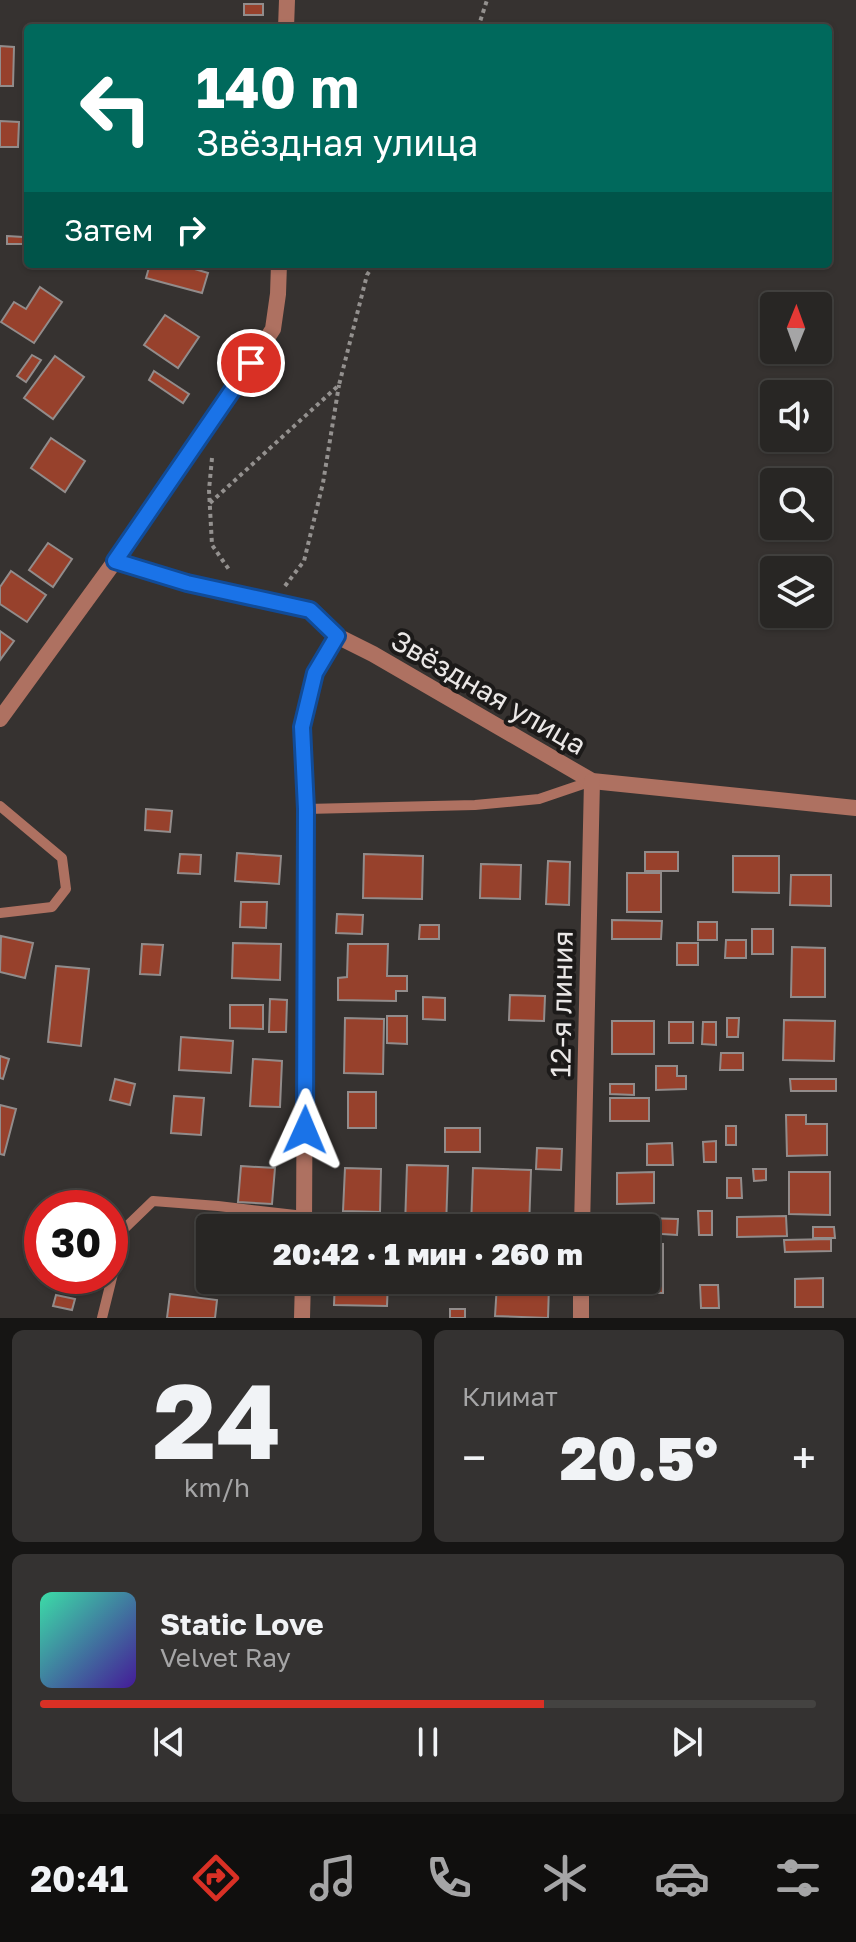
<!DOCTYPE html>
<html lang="ru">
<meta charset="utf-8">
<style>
:root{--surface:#282624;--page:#343231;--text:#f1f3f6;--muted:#a5a5a6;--line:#444341;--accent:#d93025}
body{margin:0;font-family:"Golos Text",sans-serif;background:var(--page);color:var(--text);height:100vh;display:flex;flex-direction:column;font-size:30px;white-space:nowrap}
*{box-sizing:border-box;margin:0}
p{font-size:26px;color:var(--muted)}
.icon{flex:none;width:44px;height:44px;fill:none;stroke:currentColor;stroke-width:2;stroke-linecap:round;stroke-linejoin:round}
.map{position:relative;height:1318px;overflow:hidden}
.details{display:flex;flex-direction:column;gap:12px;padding:12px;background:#161514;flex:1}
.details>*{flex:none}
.hud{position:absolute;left:24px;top:24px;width:808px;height:244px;border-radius:8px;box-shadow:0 2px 6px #0004,0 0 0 2px var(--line);background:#00695c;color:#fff;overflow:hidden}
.needle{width:52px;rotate:1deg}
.fabs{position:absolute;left:760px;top:292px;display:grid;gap:16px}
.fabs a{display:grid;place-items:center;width:72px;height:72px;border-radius:8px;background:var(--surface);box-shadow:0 2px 6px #0004,0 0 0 2px var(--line);font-size:40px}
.speed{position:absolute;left:24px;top:1190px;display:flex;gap:16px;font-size:40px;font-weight:700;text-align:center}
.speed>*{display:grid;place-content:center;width:104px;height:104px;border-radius:50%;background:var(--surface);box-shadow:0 2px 6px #0004,0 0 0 2px var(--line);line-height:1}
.speed .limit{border:12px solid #d22;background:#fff;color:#111}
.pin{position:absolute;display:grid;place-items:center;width:68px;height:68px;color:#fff;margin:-34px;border:4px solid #fff;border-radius:50%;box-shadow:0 2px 8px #0007}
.me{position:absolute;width:88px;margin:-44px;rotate:1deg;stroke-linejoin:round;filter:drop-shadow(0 0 6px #0008)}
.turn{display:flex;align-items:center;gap:28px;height:168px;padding:0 40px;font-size:36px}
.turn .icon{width:104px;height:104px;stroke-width:2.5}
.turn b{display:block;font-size:56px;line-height:68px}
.then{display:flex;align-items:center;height:76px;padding:0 40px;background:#0003;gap:16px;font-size:30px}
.big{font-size:60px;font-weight:800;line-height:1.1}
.details .widget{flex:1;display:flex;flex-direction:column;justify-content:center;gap:12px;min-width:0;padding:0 28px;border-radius:12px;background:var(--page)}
.details .dial{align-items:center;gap:0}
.dial b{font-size:104px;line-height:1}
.song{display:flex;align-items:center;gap:24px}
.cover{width:96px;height:96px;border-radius:12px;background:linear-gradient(135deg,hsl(160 70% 55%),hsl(260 70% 35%))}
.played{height:8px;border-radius:4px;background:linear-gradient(90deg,var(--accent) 65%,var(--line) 65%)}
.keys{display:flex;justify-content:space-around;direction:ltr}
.heat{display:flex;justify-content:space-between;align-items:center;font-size:44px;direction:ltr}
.details .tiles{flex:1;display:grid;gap:12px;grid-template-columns:1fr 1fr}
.widget:last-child{grid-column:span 2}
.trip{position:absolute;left:196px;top:1214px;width:464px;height:80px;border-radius:8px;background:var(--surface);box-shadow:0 2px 6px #0004,0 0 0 2px var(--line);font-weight:800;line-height:80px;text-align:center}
.tab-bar{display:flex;height:128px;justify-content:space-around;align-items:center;background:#100f0e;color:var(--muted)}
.tab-bar .icon{width:56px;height:56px}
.tab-bar .on{color:var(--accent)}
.tab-bar b{font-size:36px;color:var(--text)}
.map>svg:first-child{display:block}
.building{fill:#97412c;stroke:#928c8b;stroke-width:2}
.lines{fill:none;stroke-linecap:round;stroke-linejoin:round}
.path{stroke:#94918f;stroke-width:4;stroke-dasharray:4 4;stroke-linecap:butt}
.lane{stroke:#ae7161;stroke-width:10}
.street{stroke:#ae7161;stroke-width:16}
.route-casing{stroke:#114b97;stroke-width:20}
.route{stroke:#1a73e8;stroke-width:14}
.labels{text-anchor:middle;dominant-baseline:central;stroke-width:8;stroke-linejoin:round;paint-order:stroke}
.street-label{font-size:28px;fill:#eae7e6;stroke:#1c1a19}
</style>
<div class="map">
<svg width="856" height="1318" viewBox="0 0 856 1318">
<rect width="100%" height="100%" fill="#363230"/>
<g class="building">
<rect x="244" y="4" width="19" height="11"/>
<polygon points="135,24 190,25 190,28 135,28"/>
<polygon points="0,46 14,47 13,86 0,86"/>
<polygon points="0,121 19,122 18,147 0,147"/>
<polygon points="7,236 23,237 23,244 7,244"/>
<polygon points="150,264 178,264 208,273 202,293 146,278"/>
<polygon points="40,287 62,302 34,343 1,322 14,302 26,309"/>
<polygon points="165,315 199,337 178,368 144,345"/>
<polygon points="32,355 41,360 26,382 17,376"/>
<polygon points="55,356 84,377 53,419 24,398"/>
<polygon points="154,371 189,394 183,403 149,380"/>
<polygon points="51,438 85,461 65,492 31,468"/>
<polygon points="48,543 72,559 53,587 29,570"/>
<polygon points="11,571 46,595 27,622 0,604 0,587"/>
<polygon points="0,631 14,641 0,660"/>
<polygon points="146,809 172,811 170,832 145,830"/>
<rect x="645" y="852" width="33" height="19"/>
<polygon points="237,853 281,856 279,884 235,881"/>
<polygon points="180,854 201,855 200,874 178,873"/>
<polygon points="364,854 423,856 422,899 363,898"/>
<polygon points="733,856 779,856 779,893 733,892"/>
<polygon points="548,861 570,862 569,905 546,904"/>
<polygon points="481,864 521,865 520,899 480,898"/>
<rect x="627" y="873" width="34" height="39"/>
<polygon points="791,875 831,875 831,906 790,905"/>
<polygon points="241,902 267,902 266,928 240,927"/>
<polygon points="337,914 363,915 362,934 336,933"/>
<polygon points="612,920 662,921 661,939 612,939"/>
<rect x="698" y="922" width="19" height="18"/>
<polygon points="420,925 439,925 439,939 419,939"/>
<rect x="752" y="929" width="21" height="25"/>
<polygon points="1,936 33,943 25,978 0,972"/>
<polygon points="726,940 746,940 746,958 725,958"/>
<polygon points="233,943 281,944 280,980 232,978"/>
<rect x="677" y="943" width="21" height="22"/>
<polygon points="142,944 163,945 160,975 140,974"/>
<polygon points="348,944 388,944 387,976 407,976 407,991 396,991 396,1001 338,1000 338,978 347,977"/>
<polygon points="792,947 825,948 825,997 791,997"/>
<polygon points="56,966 89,969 81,1046 48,1042"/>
<polygon points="510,995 545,996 544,1021 509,1020"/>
<polygon points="423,997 445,998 445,1020 423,1019"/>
<polygon points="270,999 287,1000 286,1032 269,1032"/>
<polygon points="230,1005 263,1005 263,1029 230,1028"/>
<polygon points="387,1016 407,1016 407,1044 387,1043"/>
<polygon points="345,1018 384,1019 383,1074 344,1073"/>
<polygon points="727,1018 739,1018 738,1037 727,1037"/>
<polygon points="784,1020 835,1021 834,1061 783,1060"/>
<rect x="612" y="1021" width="42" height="33"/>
<rect x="669" y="1022" width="24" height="21"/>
<polygon points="703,1022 716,1022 716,1045 702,1044"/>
<polygon points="181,1037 233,1041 231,1073 179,1070"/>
<polygon points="721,1053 743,1053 743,1070 720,1070"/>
<polygon points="0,1056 9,1059 3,1079 0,1078"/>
<polygon points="253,1059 282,1061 280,1107 250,1106"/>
<polygon points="656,1066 677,1066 677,1076 686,1076 686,1089 656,1090"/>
<polygon points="115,1079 135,1084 130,1105 110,1100"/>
<polygon points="790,1079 836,1079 836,1091 791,1091"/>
<polygon points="610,1084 634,1084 634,1095 610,1094"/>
<rect x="348" y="1092" width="28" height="36"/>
<polygon points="174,1096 204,1098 201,1135 171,1133"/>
<rect x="610" y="1098" width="39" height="23"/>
<polygon points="0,1105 16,1109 4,1155 0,1154"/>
<polygon points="786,1115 806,1115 806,1124 827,1124 827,1155 787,1156"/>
<rect x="726" y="1126" width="10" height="19"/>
<rect x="445" y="1128" width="35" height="24"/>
<polygon points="716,1141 716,1162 704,1162 703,1142"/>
<polygon points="672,1143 673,1165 647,1165 647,1144"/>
<polygon points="537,1148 562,1149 561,1170 536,1169"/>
<polygon points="407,1165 448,1166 446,1228 416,1228 416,1226 405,1226"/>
<polygon points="241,1166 275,1168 272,1204 238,1202"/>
<polygon points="345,1168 381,1169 380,1212 343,1211"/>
<polygon points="473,1168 531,1170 529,1228 471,1228"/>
<polygon points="753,1169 766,1169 766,1180 754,1181"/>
<polygon points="654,1172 654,1203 617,1204 617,1173"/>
<polygon points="789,1172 830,1172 830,1215 789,1214"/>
<polygon points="727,1178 741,1178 742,1198 727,1198"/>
<polygon points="698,1211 712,1211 712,1235 699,1235"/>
<polygon points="786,1216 787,1236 737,1237 737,1217"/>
<polygon points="645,1218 678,1219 677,1235 646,1233"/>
<polygon points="813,1227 834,1227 835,1238 813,1238"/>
<polygon points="38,1229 42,1230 42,1258 30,1254"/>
<polygon points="831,1239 831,1251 785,1252 784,1240"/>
<polygon points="646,1244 663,1244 663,1293 614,1292 614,1280 646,1280"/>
<polygon points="823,1278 823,1307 795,1307 795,1279"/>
<polygon points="335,1280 388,1280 387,1306 334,1305"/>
<polygon points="497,1284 549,1286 548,1318 495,1316"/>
<polygon points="700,1285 718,1285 719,1308 701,1308"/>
<polygon points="170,1294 217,1300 215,1318 167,1318"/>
<polygon points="56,1295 75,1299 72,1310 53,1306"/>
<rect x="450" y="1309" width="15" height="9"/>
</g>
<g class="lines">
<g class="path">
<polyline points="478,28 487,0"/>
<polyline points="212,458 209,490 212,545 230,571"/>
<polyline points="210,503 339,385 367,275 374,264"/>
<polyline points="285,586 304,561 323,483 339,385"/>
</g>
<g class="lane">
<polyline points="0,806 62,858 66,889 52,907 0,913"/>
<polyline points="306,809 475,805 539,799 592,781"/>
<polyline points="102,1318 124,1229 153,1201 218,1206 304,1216"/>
</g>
<g class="street">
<polyline points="286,28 287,0"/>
<polyline points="115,561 187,583 310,610 337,636 373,654 592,781 856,808"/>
<polyline points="0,719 115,561 251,363 273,329 278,294 279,264"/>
<polyline points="304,1228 306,809 302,727 315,673 337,636"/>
<polyline points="582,1228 592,781"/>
<polyline points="302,1318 303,1280"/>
<polyline points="581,1318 581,1280"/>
</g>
</g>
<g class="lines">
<defs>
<polyline id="route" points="251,363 115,561 187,583 310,610 337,636 315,673 302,727 306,809 305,1130"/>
</defs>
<use href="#route" class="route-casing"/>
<use href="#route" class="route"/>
</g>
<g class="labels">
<g class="street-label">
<text transform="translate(489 692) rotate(30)">Звёздная улица</text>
<text transform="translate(561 1004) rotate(-89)">12-я линия</text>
</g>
</g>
</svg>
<div class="fabs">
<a><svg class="needle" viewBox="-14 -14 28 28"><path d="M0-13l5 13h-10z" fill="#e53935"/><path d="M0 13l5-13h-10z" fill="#a5a5a6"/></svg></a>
<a><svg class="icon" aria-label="sound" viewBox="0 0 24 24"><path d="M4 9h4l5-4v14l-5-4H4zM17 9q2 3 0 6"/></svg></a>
<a><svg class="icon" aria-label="search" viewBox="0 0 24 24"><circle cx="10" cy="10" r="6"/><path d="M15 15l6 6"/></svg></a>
<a><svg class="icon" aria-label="layers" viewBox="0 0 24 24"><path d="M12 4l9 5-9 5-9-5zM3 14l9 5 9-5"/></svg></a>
</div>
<div class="speed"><div class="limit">30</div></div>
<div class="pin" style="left:251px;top:363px;background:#d93025"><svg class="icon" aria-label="arrive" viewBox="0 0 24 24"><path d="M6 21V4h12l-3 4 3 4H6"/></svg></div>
<svg class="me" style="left:305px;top:1130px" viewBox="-20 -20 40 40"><path d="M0-17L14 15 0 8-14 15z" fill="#1a73e8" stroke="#fff" stroke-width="4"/></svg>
<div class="trip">20:42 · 1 мин · 260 m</div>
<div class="hud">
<div class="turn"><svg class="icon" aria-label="left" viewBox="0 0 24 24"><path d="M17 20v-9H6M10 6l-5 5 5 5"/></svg><div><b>140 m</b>Звёздная улица</div></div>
<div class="then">Затем<svg class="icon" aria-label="right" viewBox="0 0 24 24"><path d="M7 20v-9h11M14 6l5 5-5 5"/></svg></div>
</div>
</div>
<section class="details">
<div class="tiles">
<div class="widget dial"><b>24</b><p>km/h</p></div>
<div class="widget"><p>Климат</p>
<div class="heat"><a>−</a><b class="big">20.5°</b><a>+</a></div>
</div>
<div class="widget">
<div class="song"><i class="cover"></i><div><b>Static Love</b><p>Velvet Ray</p></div></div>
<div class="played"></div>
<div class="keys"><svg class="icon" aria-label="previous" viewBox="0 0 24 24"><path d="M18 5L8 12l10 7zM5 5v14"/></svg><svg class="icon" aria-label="pause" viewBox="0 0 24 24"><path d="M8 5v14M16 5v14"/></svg><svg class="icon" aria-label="next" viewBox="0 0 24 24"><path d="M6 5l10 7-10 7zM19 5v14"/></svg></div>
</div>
</div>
</section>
<nav class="tab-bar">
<b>20:41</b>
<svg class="icon on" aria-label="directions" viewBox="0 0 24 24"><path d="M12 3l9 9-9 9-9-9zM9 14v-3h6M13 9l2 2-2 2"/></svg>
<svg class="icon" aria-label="music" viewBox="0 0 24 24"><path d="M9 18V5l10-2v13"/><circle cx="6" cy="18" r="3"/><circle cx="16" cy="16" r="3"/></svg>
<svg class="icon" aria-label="phone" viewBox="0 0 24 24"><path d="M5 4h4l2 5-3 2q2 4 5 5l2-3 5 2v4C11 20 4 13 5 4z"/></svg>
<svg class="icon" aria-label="climate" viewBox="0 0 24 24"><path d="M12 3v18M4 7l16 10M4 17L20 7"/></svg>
<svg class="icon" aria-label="car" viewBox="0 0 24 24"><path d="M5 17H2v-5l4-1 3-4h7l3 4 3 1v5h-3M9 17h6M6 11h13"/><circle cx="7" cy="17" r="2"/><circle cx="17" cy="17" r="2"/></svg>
<svg class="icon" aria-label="filters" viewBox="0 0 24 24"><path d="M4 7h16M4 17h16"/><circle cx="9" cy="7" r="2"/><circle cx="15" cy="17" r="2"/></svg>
</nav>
